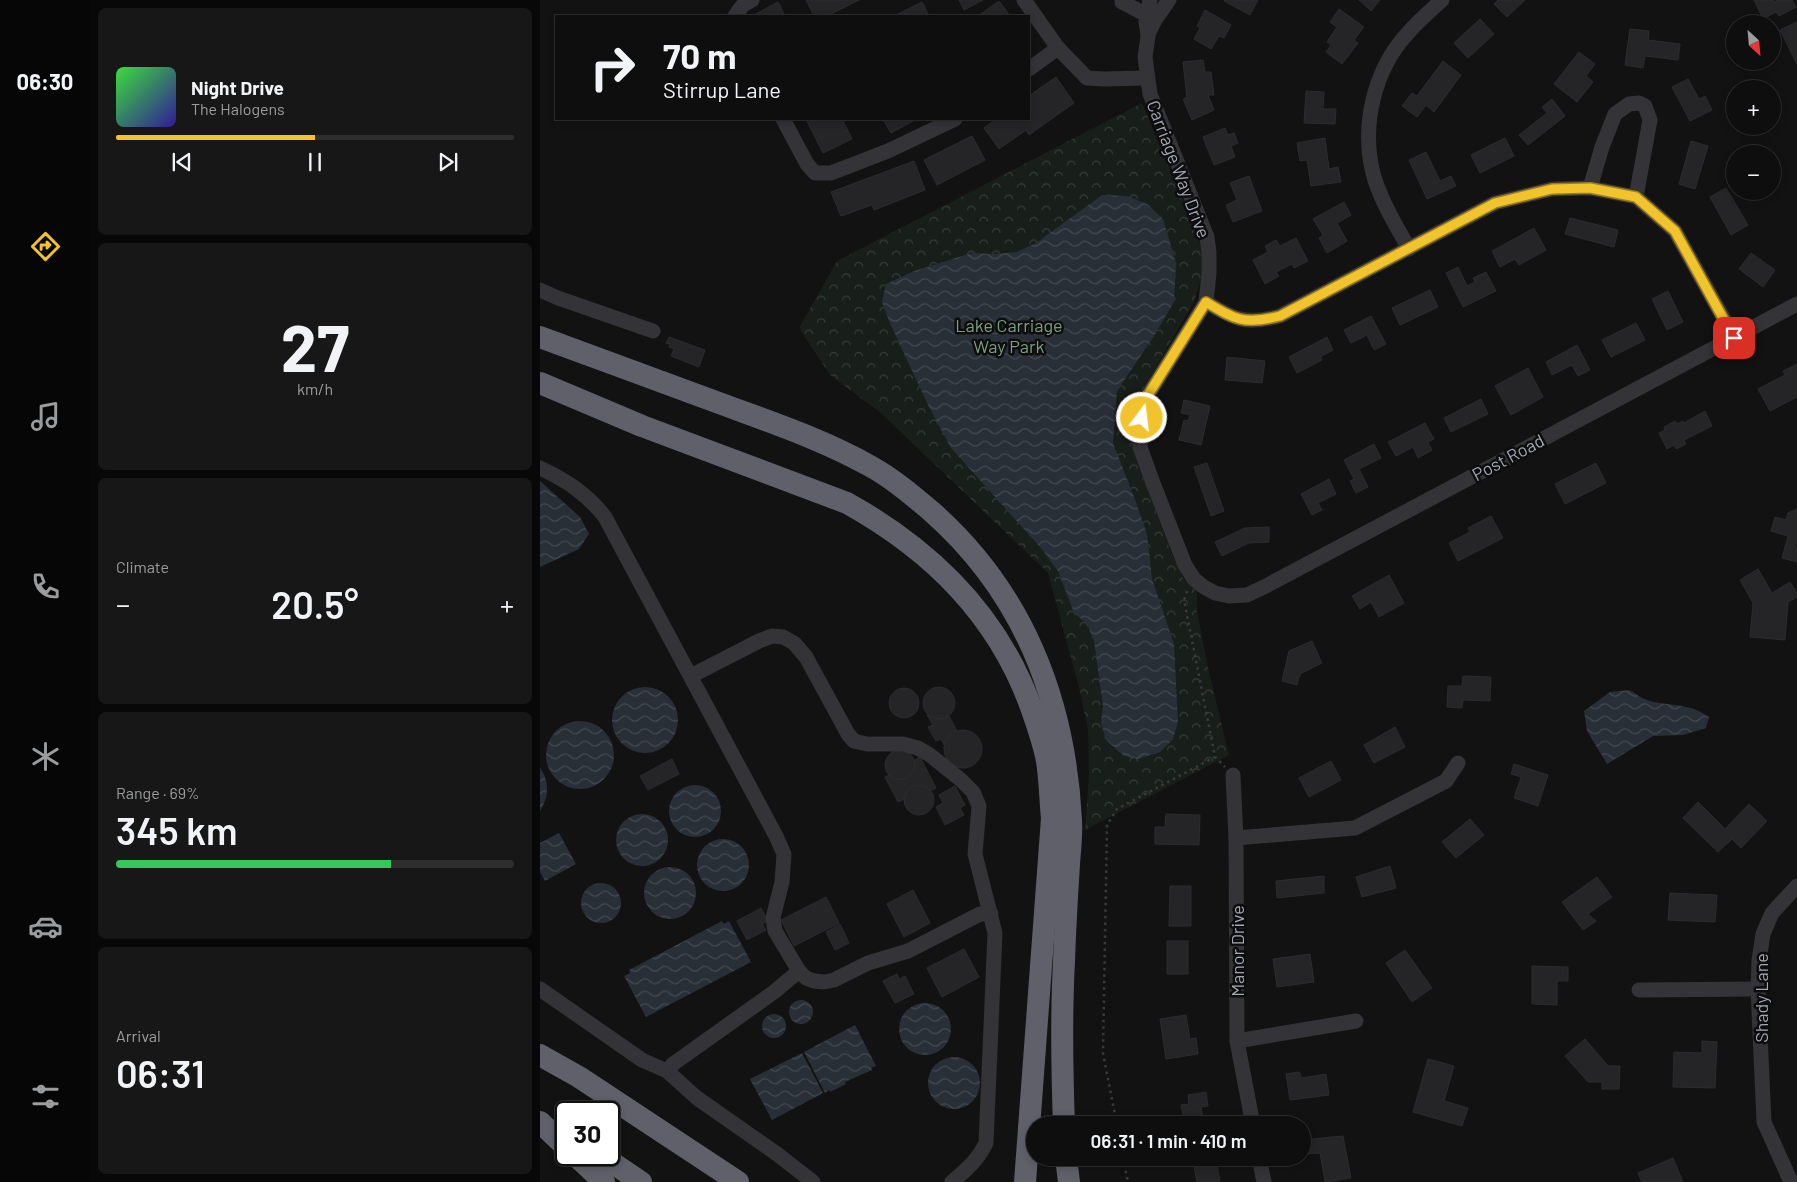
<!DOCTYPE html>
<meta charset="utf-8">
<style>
:root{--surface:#0e0e0e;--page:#171717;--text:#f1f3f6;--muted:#9b9c9e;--line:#2e2e2e;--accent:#f1c32c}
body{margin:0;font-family:Barlow,sans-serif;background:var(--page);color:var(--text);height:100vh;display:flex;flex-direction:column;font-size:19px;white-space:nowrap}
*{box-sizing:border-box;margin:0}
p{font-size:16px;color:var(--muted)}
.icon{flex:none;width:28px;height:28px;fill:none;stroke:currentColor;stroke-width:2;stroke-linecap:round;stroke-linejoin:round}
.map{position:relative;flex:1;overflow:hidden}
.drawer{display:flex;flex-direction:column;gap:8px;padding:8px;background:#080808;width:450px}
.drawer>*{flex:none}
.hud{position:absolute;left:15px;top:15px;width:475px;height:105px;border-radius:0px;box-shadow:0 2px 8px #0003,0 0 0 1px var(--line);background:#0e0e0e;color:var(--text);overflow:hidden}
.needle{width:32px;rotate:154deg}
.tools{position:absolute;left:1186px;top:15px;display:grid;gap:10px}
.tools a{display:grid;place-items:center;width:55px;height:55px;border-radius:50%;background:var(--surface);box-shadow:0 2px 8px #0003,0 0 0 1px var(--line);font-size:25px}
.speed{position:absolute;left:15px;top:1101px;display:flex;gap:10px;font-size:25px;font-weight:700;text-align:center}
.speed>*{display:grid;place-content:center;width:65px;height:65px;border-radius:50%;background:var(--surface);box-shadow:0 2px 8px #0003,0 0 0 1px var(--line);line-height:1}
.speed .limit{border:2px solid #111;border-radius:8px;background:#fff;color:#111}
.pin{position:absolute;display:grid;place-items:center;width:42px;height:42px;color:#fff;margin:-21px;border-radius:10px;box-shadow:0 2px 8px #0006}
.me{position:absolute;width:55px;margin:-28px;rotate:15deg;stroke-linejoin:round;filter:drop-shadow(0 0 4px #0008)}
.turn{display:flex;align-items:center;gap:18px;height:105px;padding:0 25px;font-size:22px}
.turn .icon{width:65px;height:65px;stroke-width:2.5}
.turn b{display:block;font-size:35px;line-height:42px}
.big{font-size:38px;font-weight:600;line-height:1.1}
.drawer .widget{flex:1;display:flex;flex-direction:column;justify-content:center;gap:8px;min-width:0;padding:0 18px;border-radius:8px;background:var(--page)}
.drawer .dial{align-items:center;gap:0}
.dial b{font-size:65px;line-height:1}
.song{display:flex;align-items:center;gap:15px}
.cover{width:60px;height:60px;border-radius:8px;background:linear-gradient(135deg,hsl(120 70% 55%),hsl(250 70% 35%))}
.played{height:5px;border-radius:2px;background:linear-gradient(90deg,var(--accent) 50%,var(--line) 50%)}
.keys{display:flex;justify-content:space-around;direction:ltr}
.heat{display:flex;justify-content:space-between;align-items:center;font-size:28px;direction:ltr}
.charge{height:8px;border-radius:4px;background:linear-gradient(90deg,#34c759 69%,var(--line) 0)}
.trip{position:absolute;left:486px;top:1116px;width:285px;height:50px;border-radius:25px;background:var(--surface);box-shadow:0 2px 8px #0003,0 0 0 1px var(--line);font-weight:600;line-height:50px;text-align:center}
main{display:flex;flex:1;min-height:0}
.tabs{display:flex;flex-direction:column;width:90px;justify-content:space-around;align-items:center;background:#060606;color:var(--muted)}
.tabs .icon{width:35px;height:35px}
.tabs .selected{color:var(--accent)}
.tabs b{font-size:22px;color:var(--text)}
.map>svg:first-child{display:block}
.park{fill:url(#park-crowns)}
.water{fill:url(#water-waves)}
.building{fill:#252527;stroke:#2c2c2f}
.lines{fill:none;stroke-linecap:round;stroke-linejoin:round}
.path{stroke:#393a3f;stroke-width:2.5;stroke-dasharray:2.5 4;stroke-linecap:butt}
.minor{stroke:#333338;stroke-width:15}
.highway{stroke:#5f6069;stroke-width:22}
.route-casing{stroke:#9d7f1d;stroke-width:12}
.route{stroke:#f1c32c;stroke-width:9}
.labels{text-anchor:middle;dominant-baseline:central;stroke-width:5;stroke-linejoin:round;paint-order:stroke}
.street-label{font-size:18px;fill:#a3a6b4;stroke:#0d0d0e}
.park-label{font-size:18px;fill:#7a9f80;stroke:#0d0d0e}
</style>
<main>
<nav class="tabs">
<b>06:30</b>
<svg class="icon selected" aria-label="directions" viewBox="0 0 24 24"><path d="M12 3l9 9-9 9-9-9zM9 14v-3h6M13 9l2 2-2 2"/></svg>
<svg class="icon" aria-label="music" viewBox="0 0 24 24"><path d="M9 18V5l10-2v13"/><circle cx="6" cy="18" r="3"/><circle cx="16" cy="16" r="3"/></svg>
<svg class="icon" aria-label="phone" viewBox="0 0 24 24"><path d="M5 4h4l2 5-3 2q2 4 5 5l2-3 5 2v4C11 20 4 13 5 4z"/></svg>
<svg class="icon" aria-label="climate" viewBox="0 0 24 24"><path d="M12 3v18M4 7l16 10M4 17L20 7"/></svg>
<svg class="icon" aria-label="car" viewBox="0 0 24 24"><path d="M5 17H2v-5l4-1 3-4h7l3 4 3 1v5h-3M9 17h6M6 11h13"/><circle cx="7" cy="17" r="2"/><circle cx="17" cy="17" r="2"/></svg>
<svg class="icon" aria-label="filters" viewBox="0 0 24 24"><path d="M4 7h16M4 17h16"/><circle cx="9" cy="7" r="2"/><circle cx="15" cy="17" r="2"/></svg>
</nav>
<section class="drawer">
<div class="widget">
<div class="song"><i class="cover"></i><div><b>Night Drive</b><p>The Halogens</p></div></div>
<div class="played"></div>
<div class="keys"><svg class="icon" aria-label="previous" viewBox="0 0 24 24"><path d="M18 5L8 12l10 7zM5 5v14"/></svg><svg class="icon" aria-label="pause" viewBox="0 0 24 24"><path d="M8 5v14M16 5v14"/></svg><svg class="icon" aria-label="next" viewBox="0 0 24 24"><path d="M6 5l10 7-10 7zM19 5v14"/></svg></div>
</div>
<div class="widget dial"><b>27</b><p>km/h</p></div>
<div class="widget"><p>Climate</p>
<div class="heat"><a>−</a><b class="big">20.5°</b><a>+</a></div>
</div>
<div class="widget"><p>Range · 69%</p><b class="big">345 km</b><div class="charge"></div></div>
<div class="widget"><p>Arrival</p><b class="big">06:31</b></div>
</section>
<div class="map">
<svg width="1257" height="1182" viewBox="0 0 1257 1182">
<defs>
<pattern id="park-crowns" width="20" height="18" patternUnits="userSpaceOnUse" patternTransform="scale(1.25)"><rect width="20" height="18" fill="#181e19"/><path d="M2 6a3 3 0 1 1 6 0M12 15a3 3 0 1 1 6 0" fill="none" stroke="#363c38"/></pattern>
<pattern id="water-waves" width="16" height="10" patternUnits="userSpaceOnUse" patternTransform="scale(1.25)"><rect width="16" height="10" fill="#282f37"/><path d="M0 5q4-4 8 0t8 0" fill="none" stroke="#444a52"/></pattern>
</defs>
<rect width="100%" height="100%" fill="#121213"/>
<polygon class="park" points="602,103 653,223 660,243 663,262 661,280 654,302 604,387 594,444 599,467 632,554 643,578 657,591 657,612 669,672 689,755 545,830 549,775 548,730 540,691 508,573 341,413 290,375 259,328 297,261"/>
<g class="water">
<polygon points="562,195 587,196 607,204 623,219 636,263 634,302 614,336 577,391 573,443 593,494 607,534 612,579 634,644 638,722 633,739 620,752 598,759 584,756 566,740 561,723 563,706 554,641 547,624 534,613 518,571 500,547 411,448 389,407 349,321 342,302 346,284 374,271 432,253 455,254 477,252 496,243"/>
<polygon points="0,481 40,517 49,534 39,549 0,567"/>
<circle cx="105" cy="720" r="33"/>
<path d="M1089 690C1095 693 1101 698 1107 700 1130 707 1148 702 1169 717L1166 728 1143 735 1113 736 1067 764 1047 731 1044 711 1070 692Z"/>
<circle cx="40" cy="755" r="34"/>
<path d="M0 768C10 782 9 796 0 811Z"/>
<circle cx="155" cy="811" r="26"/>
<circle cx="102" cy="840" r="26"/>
<polygon points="19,833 36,864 5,881 0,872 0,843"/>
<circle cx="183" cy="865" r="26"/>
<circle cx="130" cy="893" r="26"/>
<circle cx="61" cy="903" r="20"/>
<polygon points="182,921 184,924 189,921 211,962 106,1017 84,976 90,973 89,970"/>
<circle cx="261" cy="1012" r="12"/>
<circle cx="385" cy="1029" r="26"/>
<circle cx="234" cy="1026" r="12"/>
<polygon points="315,1025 336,1066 331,1068 332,1070 305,1082 306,1084 290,1092 289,1090 285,1093 264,1052"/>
<polygon points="262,1053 283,1093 232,1120 210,1079"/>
<circle cx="414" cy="1083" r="26"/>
</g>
<g class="building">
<polygon points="266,0 319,0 287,16 274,16"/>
<polygon points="419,0 443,0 424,10"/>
<polygon points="685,0 718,0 710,15 684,1"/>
<polygon points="819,0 840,0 831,11"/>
<polygon points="958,0 985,0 967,17 954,4"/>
<polygon points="1214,0 1233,0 1234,2 1238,0 1252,0 1256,7 1239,16 1236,12 1223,19"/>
<polygon points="459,1 470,16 438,16"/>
<polygon points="238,2 245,16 214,16 214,15"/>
<polygon points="382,2 389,16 354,16"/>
<polygon points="799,9 824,27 814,40 818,43 802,64 786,52 791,45 787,42 797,27 790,22"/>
<polygon points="665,10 691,25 684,38 679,36 671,49 654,39 660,28 657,26"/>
<polygon points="940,19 954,34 928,58 914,43"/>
<polygon points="1257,22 1257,64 1240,30"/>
<polygon points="1090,29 1109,31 1108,40 1140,44 1138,60 1105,56 1103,68 1085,65"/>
<polygon points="1039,52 1055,64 1046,76 1053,82 1037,102 1014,84"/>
<polygon points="663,60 665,72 671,72 674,95 668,95 674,110 652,120 643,99 647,98 643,62"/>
<polygon points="903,61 921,75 894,112 886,105 877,117 862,106 872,93 877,96"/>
<polygon points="516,77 534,103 489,135 486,130 459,149 444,128 456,119 489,119 489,96"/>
<polygon points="1148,79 1159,99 1165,96 1172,110 1150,121 1132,87"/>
<polygon points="766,91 784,92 783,109 796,109 795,124 764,123"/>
<polygon points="1012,99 1025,116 988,145 979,135 1007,113 1002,107"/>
<polygon points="266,119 302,119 312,139 283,153"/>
<polygon points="343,119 374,119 375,120 351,133"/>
<polygon points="685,128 688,135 694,133 698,143 691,146 695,157 674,165 663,137"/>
<polygon points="432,136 445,160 397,185 384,160"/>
<polygon points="785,138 789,169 798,167 801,182 771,186 767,160 760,161 757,143"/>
<polygon points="965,138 974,156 940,173 931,155"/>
<polygon points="1151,141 1168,146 1155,189 1139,184"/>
<polygon points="886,152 900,181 911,176 916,186 887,199 869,160"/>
<polygon points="374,161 385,190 334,210 332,205 301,216 291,192"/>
<polygon points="709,176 722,211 693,222 686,205 697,200 690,183"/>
<polygon points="1186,188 1208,225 1191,235 1170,197"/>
<polygon points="804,202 811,215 797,223 807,241 787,253 779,238 783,235 773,219"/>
<polygon points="1030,218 1078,230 1074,247 1025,234"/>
<polygon points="994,228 1006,250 979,265 975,259 960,267 952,251"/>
<polygon points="756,238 768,261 754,268 752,264 736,272 739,276 725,284 713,260 728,252 725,246 736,240 740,246"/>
<polygon points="1211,253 1235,270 1223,287 1199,269"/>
<polygon points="918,267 927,286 935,282 933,278 946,272 956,291 923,307 906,273"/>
<polygon points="890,290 898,307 860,325 852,308"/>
<polygon points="1128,291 1143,322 1127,330 1112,299"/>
<polygon points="831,316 846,344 834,350 827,335 811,343 804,330"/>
<polygon points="1096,323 1105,340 1071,357 1062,340"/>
<polygon points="129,337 165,350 159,367 131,356 134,349 129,347 130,344 126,343"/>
<polygon points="787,337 793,350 780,357 782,360 757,373 749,357"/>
<polygon points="1037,345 1050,370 1038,376 1032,365 1012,375 1006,362"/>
<polygon points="687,357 725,361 722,383 685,380"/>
<polygon points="1257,364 1257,397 1230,411 1218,389 1245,375 1243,371"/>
<polygon points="988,368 1003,397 971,415 955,386"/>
<polygon points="941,399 948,414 911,432 904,418"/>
<polygon points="644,400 670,406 661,445 639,440 644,420 648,421 650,415 641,413"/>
<polygon points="1165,411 1172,426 1144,440 1146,444 1136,449 1134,445 1127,449 1119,433 1125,430 1124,427 1135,421 1137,424 1143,421 1144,423"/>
<polygon points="885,423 894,439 888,442 892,450 878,458 873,447 856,456 848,442"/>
<polygon points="834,444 841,458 819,469 828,487 816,493 810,481 814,479 804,460"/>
<polygon points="667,463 684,511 671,516 654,467"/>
<polygon points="1056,463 1066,483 1025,504 1015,484"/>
<polygon points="789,479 796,494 778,503 782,510 772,515 761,494"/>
<polygon points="1257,509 1257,541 1255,548 1257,548 1257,562 1242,558 1248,536 1231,531 1235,517 1246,520 1248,513"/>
<polygon points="951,516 963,538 918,561 909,543 930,532 928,528"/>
<polygon points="729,527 729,542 709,543 682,556 675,542 705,528"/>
<polygon points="1218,569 1232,593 1250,582 1257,593 1257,597 1248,602 1245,640 1210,637 1213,603 1200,580"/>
<polygon points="849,575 864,603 839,617 831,602 820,609 812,596"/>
<polygon points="772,641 782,663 760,674 757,685 742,681 749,651"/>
<polygon points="923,676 951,677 950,701 923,700 922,708 907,707 908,686 922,686"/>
<circle cx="399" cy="703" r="16"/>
<circle cx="364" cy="703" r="15"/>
<polygon points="387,715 396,719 402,719 409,716 417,731 408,736 404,745 401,739 396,741 388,727 393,725"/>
<polygon points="855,727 865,747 834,763 824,745"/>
<circle cx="423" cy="749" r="19"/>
<circle cx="360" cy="765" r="15"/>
<polygon points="380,757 396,788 390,791 382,786 372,787 368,790 364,799 358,802 345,777 349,775 357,780 367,778 374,771 375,760"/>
<polygon points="132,759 139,774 108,790 100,776"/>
<polygon points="791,761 801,780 769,797 759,778"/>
<polygon points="974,764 1008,775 998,806 974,798 981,777 971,774"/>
<circle cx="379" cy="800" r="15"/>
<polygon points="415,786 425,805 420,808 424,815 405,825 396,807 403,803 399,795"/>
<polygon points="1158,802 1185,829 1209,804 1227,821 1201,848 1192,839 1178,852 1143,818"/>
<polygon points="626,814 660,815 659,845 615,844 615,827 625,827"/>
<polygon points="930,819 944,835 916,858 902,842"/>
<polygon points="850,866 856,888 822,897 816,877"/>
<polygon points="784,876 784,893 737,898 736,881"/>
<polygon points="1057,877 1072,897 1048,914 1056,921 1043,930 1022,902"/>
<polygon points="630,886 651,886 651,926 629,926"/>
<polygon points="373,890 390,923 364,937 347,904"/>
<polygon points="1130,893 1177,895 1175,922 1128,920"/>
<polygon points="286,897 299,923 254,946 241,920"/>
<polygon points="221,908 228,921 222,924 226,930 207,940 197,921"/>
<polygon points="300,924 309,943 295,950 286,932"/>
<rect x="627" y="941" width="21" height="33"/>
<polygon points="424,949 439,977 402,997 387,968"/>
<polygon points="865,950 892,988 872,1002 846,963"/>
<polygon points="770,954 774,982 737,987 733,959"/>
<polygon points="992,966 1028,967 1028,981 1017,981 1017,1005 992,1004"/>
<polygon points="357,974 359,979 365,976 374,994 355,1003 343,981"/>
<polygon points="646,1015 650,1039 656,1038 658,1054 626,1059 620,1019"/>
<polygon points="1045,1039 1068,1066 1080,1066 1079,1089 1062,1089 1062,1082 1048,1082 1025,1056"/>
<polygon points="1162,1041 1177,1042 1175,1088 1133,1087 1134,1052 1162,1053"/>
<polygon points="888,1059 914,1066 904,1101 928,1108 922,1126 873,1112"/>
<polygon points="759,1072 762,1078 786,1074 789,1095 750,1100 746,1074"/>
<polygon points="666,1092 668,1106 661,1107 664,1125 645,1125 641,1105 649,1104 648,1095"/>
<polygon points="803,1136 811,1178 785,1182 780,1153 765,1154 762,1140"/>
<polygon points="676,1158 680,1182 657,1182 653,1162"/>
<polygon points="1133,1158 1143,1182 1102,1182 1098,1173"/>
</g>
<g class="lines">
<g class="path">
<polyline points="647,591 644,600 675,757 685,767"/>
<polyline points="577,1125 563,1053 567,825 577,809 675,757"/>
<polyline points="583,1158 588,1182"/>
</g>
<g class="minor">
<polyline points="484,0 518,48"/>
<polyline points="582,0 582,2 607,15"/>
<polyline points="610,0 606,22 608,36 605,57 610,94 667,237 669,252 669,274 666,302 603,403 600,447 613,483 645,565 654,579 664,587 675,593 689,596 707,595 724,587 1257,304"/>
<polyline points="195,16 203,5 212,0"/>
<polyline points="608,34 615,20 629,0"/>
<polyline points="489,69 518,48 547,78 564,79 607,78"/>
<polyline points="243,119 267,164 275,173 291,173 348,151 415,119"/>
<polyline points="1050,188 1062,147 1075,114 1089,104 1099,103 1105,106 1110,120 1096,197"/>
<path d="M869 249C856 225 840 200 833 173 821 126 834 70 867 34 877 22 890 11 902 0"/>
<polyline points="0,290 18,298 113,331"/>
<path d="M666 302C695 320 706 325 740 316L955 203 1012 189 1050 188 1096 197 1135 231 1194 337"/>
<path d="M0 468C26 480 47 494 65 517L236 836 244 854 242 882 233 918 235 931 259 971 266 978 274 981 284 982 294 980 328 963 368 951 440 914H451"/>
<path d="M151 676 219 641 232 636 243 637 254 643 266 657 308 734 314 741 327 744H363L378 748 390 755 421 780 433 792 439 806 435 854 455 933 446 1143C438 1160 426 1170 412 1182"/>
<polyline points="693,775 696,838 697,1041 713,1125"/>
<polyline points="696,838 815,828 906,781 918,763"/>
<polyline points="0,989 102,1060 127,1071 157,1098 237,1154 273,1182"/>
<polyline points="1099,990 1218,989"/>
<polyline points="697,1041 816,1021"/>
<polyline points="127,1071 133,1064 234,992 259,971"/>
<polyline points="719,1158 724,1182"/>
<polyline points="1251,1182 1224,1122 1218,989 1219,960 1223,934 1232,913 1257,886"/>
</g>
<g class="highway">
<path d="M0 337C60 359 119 381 179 403 230 422 282 439 330 466 352 478 372 495 391 511 483 592 525 700 531 820 532 834 530 849 529 864 527 896 525 929 524 962 521 1016 522 1070 524 1125"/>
<path d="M0 383 102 426 307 503C393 551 459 616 492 710 498 727 504 744 507 761 510 780 510 799 512 818L485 1182"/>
<polyline points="0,1055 39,1077 198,1182"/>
<polyline points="0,1122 26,1147"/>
<polyline points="35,1155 64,1182"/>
<polyline points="61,1155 101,1182"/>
<polyline points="526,1158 529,1182"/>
</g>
</g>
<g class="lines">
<defs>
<path id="route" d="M602 418 603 403 666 302C695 320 705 325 740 316L955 203 1012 189 1050 188 1096 197 1135 231 1194 338"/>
</defs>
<use href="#route" class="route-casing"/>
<use href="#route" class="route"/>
</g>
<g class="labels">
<g class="street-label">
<text transform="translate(639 169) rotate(69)">Carriage Way Drive</text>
<text transform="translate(968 457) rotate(-28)">Post Road</text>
<text transform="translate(697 951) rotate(-90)">Manor Drive</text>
<text transform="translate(1221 998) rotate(-90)">Shady Lane</text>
</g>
<g class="park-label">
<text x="469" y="325">Lake Carriage<tspan x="469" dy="21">Way Park</tspan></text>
</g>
</g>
</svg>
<div class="tools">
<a><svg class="needle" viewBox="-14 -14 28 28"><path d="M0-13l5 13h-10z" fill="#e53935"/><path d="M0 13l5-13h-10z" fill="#9b9c9e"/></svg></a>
<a>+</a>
<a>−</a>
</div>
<div class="speed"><div class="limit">30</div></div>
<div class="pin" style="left:1194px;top:338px;background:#d93025"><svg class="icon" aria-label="arrive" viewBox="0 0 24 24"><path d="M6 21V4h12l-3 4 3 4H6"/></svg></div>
<svg class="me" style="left:602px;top:418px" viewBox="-20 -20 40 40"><circle r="17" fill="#f1c32c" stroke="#fff" stroke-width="3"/><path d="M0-11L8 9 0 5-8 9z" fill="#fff"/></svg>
<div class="trip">06:31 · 1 min · 410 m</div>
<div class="hud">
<div class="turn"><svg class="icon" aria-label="right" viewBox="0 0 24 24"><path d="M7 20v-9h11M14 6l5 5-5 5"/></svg><div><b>70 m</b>Stirrup Lane</div></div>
</div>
</div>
</main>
